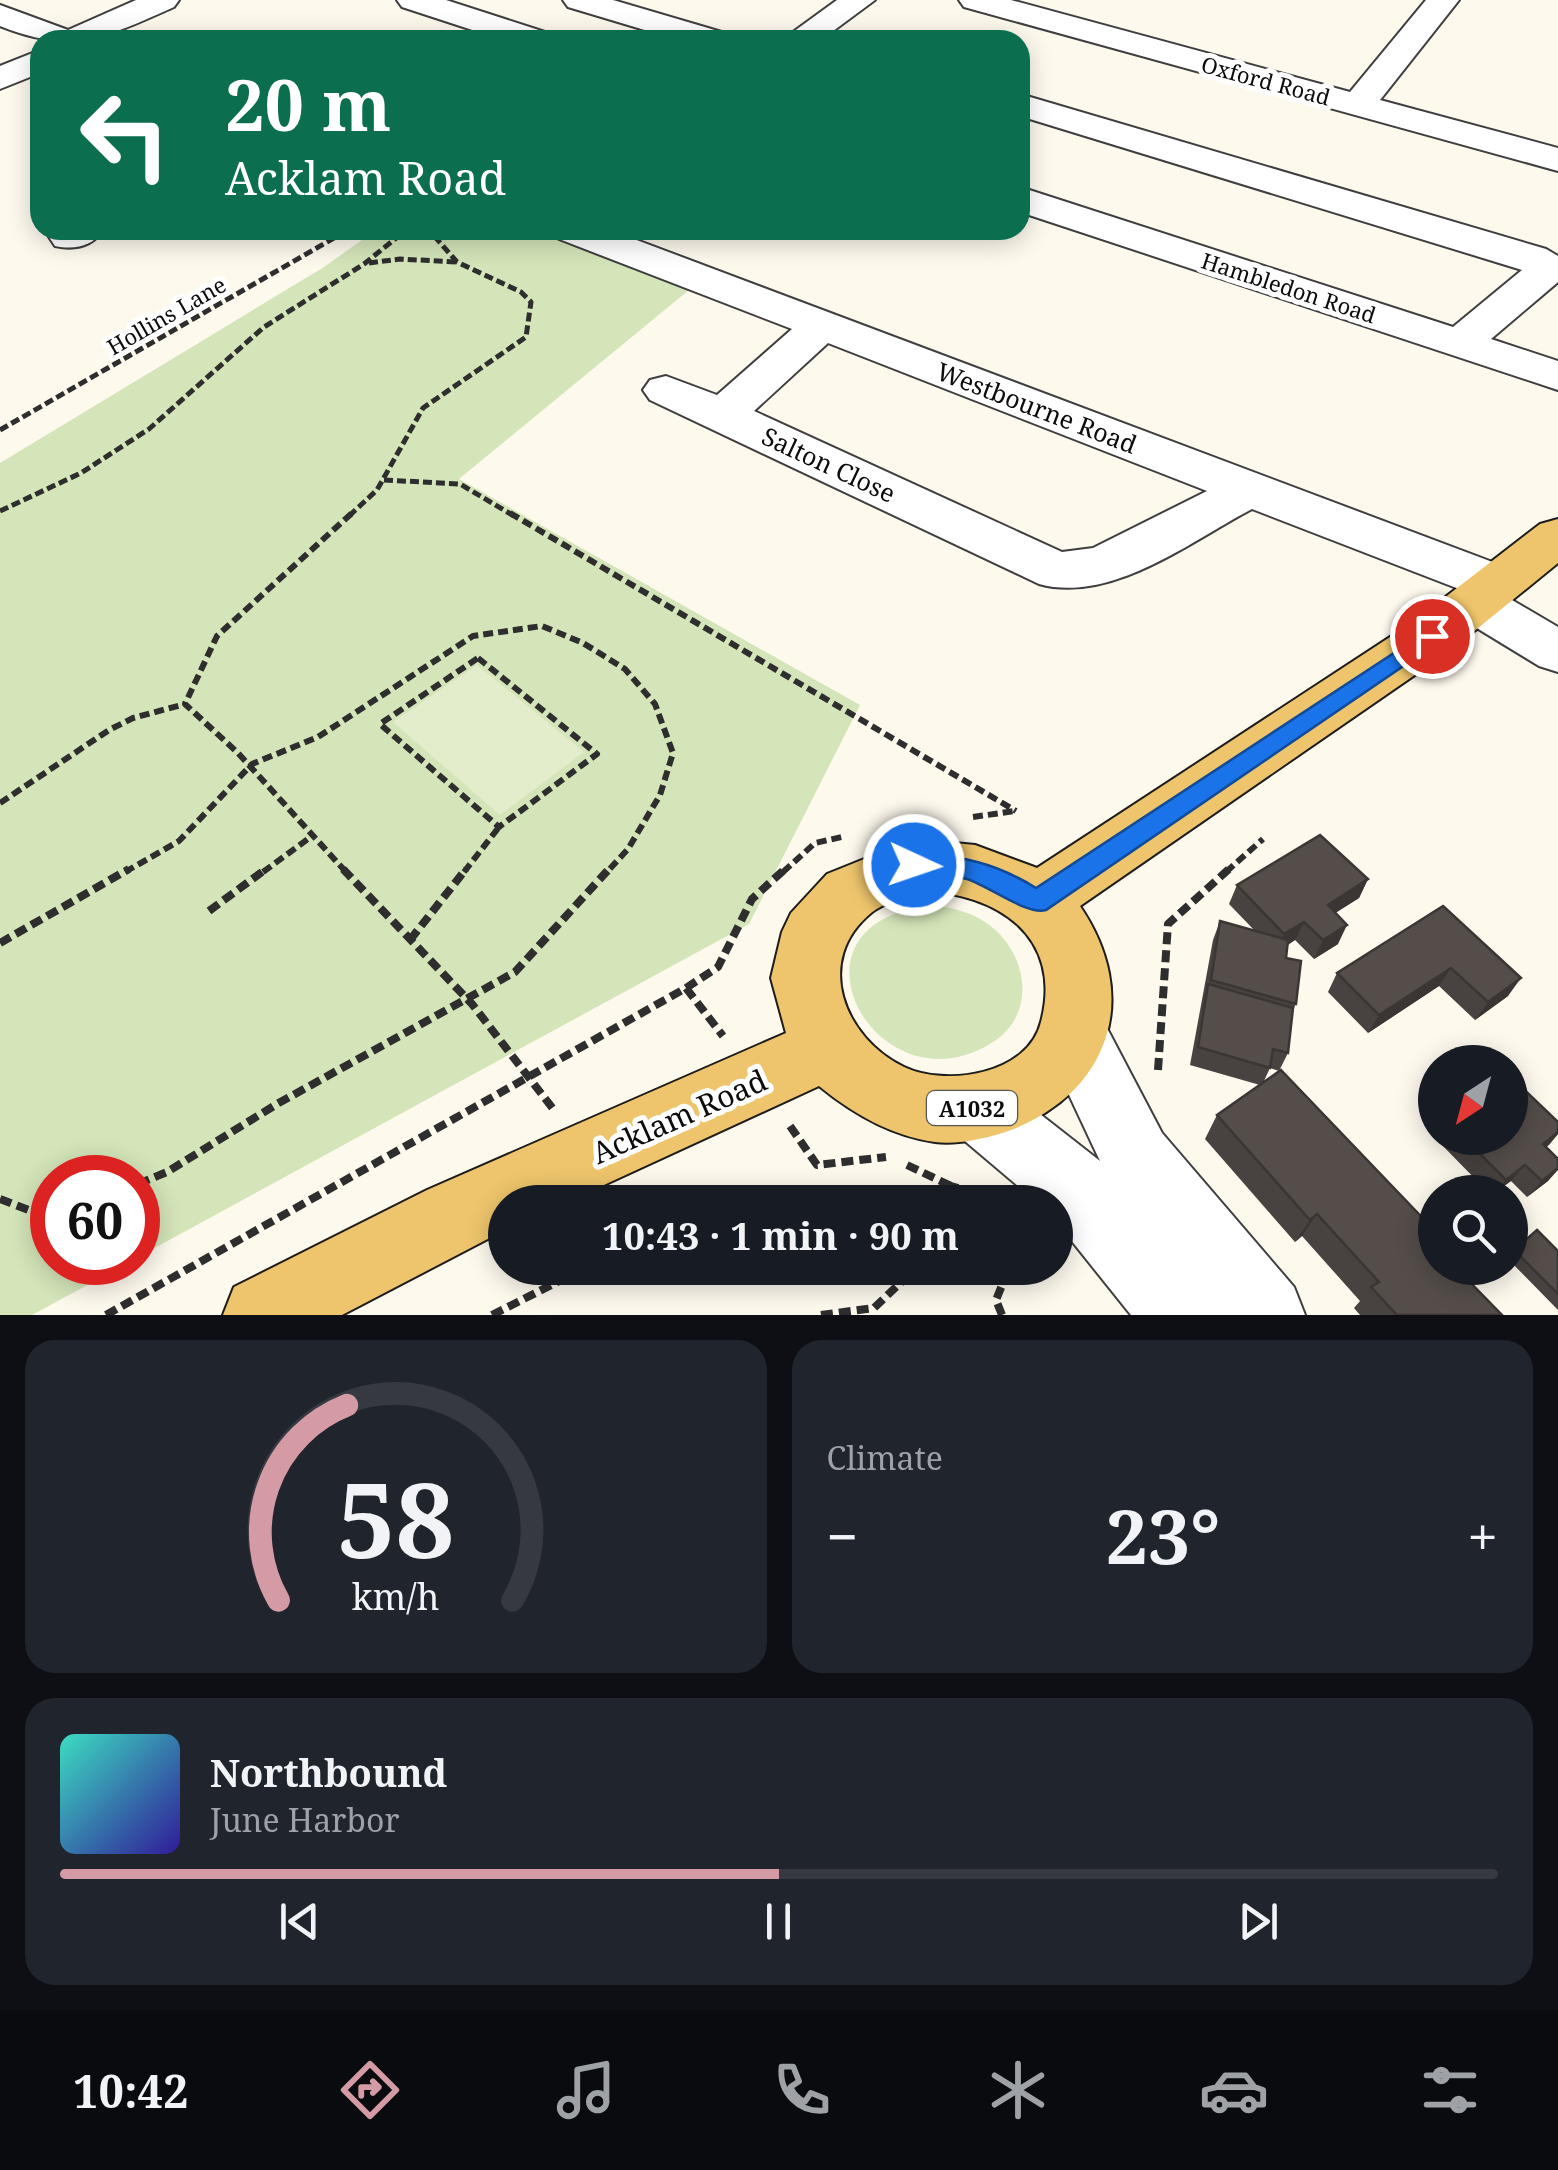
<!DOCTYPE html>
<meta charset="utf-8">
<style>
:root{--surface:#171b24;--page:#20242c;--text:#f1f3f6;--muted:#9ea1a6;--line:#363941;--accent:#d59ba4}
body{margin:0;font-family:"Noto Serif",serif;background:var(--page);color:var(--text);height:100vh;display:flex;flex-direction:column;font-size:38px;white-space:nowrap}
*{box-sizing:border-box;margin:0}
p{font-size:32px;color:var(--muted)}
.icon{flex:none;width:55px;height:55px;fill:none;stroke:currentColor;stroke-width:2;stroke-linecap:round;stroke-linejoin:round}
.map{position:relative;height:1315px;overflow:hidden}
.sheet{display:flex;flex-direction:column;gap:25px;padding:25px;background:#0d0f14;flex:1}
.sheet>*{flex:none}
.top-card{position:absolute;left:30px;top:30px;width:1000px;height:210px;border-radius:30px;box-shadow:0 5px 25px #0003;background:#0b6e4f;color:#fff;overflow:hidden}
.needle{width:65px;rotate:216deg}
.fabs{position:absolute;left:1418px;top:1045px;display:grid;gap:20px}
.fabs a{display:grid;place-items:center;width:110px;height:110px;border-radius:50%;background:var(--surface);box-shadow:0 5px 25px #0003;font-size:50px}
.speed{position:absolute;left:30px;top:1155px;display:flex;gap:20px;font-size:50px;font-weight:700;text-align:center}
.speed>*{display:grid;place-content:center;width:130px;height:130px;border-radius:50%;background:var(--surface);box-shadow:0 5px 25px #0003;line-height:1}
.speed .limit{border:15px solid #d22;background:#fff;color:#111}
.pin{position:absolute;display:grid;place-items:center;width:85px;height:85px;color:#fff;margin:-42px;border:5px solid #fff;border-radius:50%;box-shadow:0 2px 10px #0007}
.me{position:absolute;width:110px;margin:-55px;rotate:93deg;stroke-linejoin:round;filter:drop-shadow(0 0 8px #0008)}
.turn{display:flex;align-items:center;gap:35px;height:210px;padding:0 30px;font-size:45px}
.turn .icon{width:130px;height:130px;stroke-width:2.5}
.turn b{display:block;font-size:70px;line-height:85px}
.big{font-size:75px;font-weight:700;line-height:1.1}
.sheet .card{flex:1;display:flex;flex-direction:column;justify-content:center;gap:15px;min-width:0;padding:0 35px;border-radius:30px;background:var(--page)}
.sheet .dial{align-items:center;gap:0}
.dial svg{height:260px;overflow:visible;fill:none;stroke:var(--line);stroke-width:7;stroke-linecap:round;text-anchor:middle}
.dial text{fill:var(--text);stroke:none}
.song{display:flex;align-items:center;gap:30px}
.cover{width:120px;height:120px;border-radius:15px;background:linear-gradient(135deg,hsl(170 70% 55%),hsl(250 70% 35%))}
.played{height:10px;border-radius:5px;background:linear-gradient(90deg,var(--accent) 50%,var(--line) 50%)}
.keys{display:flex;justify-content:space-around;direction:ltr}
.heat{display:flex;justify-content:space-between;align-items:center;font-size:55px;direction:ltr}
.sheet .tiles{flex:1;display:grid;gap:25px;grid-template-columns:1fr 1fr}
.card:last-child{grid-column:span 2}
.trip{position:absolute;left:488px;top:1185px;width:585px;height:100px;border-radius:50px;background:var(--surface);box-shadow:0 5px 25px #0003;font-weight:700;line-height:100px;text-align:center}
.tabs{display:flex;height:160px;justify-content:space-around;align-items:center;background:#090b0e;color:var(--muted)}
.tabs .icon{width:70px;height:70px}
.tabs .on{color:var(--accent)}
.tabs b{font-size:45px;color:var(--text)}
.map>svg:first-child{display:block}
.green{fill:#d4e5b9}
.pitch{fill:#e4edcb}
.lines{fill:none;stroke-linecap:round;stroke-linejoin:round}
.minor-casing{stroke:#3f3f3f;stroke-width:4}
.major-casing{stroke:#1d1d1d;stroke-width:4}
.path-far2{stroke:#2e2e2e;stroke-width:5;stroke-dasharray:9 4;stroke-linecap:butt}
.path-far1{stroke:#2e2e2e;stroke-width:6;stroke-dasharray:10 5;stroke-linecap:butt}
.path{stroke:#2e2e2e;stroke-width:8;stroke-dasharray:12 6;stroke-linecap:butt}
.minor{fill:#fff;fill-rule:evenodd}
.major{fill:#eec56c;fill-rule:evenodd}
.wall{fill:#484240}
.shaded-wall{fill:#3b3634}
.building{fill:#544d4a;stroke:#3b3634;stroke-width:2.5}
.route{fill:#1a73e8;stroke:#114b97;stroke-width:2.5}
.labels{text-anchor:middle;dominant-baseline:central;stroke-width:10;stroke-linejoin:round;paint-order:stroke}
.far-street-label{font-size:22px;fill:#0c0c0c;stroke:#fff}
.shield{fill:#fff;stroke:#555;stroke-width:2.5}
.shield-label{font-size:22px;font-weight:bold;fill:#0c0c0c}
.street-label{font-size:25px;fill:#0c0c0c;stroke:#fff}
.near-street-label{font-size:30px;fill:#0c0c0c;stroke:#fff}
</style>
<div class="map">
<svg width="1558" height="1315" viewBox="0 0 1558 1315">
<rect width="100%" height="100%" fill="#fef9ed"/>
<g class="green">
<polygon points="376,230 534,230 689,290 459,479 860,705 749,924 138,1257 138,1178 52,1178 52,1262 128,1263 32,1315 0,1315 0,463 324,267"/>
<path d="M935 905C953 908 970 912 985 922 1027 949 1039 1013 993 1042 877 1117 768 920 935 905Z"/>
</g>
<polygon class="pitch" points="477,665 584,752 500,815 393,722"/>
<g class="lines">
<defs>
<g id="minor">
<path d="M136 0H179L174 7C104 38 73 55 0 26V5L68 30Z"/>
<polygon points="397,0 446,0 548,33 553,40 503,40 402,7"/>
<polygon points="563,0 613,0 725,33 730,40 678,40 568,7"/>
<polygon points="837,0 875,0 821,40 782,40"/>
<polygon points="959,0 1011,0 1350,92 1426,0 1459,0 1380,100 1558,148 1558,171 964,7"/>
<polygon points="40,50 40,73 0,89 0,66"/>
<polygon points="1020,94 1546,249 1558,256 1558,282 1491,339 1558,361 1558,390 1020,212 1020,187 1453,327 1522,270 1020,116"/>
<path d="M54 230H103C92 247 74 250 55 246L49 237Z"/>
<path d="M553 230H610L1519 572 1526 585 1512 600 1558 627V672L1539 666 1457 616 1449 603 1459 589 1252 509C1191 541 1111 604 1039 584L650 400 643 390 650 380 666 376 717 395 792 329 559 239ZM828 343 1207 491 1093 548 1062 552 754 411Z"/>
<polygon points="1075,1004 1099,1013 1162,1133 1294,1287 1305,1315 1131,1315 1055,1220 1055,1202 1037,1202 953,1131 943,1108 953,1085 978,1075 1003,1085 1100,1161 1041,1035 1051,1013"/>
</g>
<path id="major" d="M1558 519V563L1451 650 1080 906C1141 996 1111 1091 1011 1130 990 1138 957 1145 935 1142 891 1136 852 1113 819 1086L567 1202H505V1230L342 1315H223L234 1287 427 1190 786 1033 771 978 782 932 791 913 827 874 914 839 975 845 1037 868 1413 622 1540 524ZM919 891C996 892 1064 936 1041 1022 1028 1075 946 1087 904 1067 844 1038 813 961 871 913 883 903 904 897 919 891Z"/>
</defs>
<use href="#minor" class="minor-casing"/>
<use href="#major" class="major-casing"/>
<g class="path-far2">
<polyline points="369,263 400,259 456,262"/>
<polyline points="0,430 348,230"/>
<polyline points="384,480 460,484 514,516"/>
<polyline points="0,511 81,473 149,429 264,327 364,264 406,230"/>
<polyline points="349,516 377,490 423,408 526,337 531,302 521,292 457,262 429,230"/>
</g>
<g class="path-far1">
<polyline points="510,513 1016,811"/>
<polygon points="478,658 597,754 499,827 380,724"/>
<polyline points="0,803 109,730 133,718 185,704"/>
<polyline points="973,817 1015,811"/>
<polyline points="125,872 179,841 252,764 318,737 473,636 542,626 583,643 625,669 655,704 673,753 660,795 628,849 607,872"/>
<polyline points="263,872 312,836"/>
<polyline points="346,872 238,753 185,704 217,636 352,513"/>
<polyline points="464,872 499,827"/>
<polyline points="783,872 815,843 842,837"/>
<polyline points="1226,872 1263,839"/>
</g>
<g class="path">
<polyline points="343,869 472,1004 554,1110"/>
<polyline points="209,911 266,869"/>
<polyline points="410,940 466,869"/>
<polyline points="0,943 129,869"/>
<polyline points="686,988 718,967 752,899 785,869"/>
<polyline points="1158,1070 1168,924 1229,869"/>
<polyline points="790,1126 817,1165 886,1157"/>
<polyline points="907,1165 951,1186"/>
<polyline points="138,1184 167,1172 277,1104 515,972 609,869"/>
<polyline points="0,1199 44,1216 52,1213"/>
<polyline points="935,1202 951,1186 990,1197"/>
<polyline points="106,1315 686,988 723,1036"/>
<polyline points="492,1315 577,1272 598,1268"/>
<polyline points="821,1315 874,1308 916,1268"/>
<polyline points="1002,1315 996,1300 1009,1268"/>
</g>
<use href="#minor" class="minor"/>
<use href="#major" class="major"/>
</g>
<g class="wall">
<polygon points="1368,879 1359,898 1335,913 1338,944 1314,959 1295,940 1288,945 1286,958 1296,1004 1293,1010 1288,1053 1279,1071 1270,1068 1263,1083 1435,1268 1502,1315 1360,1315 1354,1308 1360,1301 1302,1236 1295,1242 1205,1139 1217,1115 1260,1085 1190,1065 1213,940 1220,921 1255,931 1229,904 1237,885"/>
<polygon points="1443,906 1508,996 1475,1020 1439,986 1368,1033 1328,992 1337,973"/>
<polygon points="1558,1122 1558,1134 1546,1147 1558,1159 1558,1170 1548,1181 1527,1197 1511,1181 1496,1192 1488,1192 1439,1142 1443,1138 1510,1138"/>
<polygon points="1514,1250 1558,1251 1558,1310 1510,1261 1510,1254"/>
</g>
<g class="shaded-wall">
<polygon points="1368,879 1359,898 1318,924 1328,905"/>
<polygon points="1304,922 1295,940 1275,952 1284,934"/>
<polygon points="1347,925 1338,944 1314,959 1323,940"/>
<polygon points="1451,968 1439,986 1368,1033 1379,1015"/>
<polygon points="1521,978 1508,996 1475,1020 1488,1002"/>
<polygon points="1558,1132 1558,1134 1549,1145 1528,1160 1543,1144"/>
<polygon points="1525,1165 1511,1181 1495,1192 1506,1180"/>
<polygon points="1558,1168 1548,1181 1527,1197 1542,1181"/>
<polygon points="1317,1214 1302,1236 1295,1242 1310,1220"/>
</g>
<g class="building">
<polygon points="1320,835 1368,879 1328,905 1347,925 1323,940 1304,922 1284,934 1237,885"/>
<polygon points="1443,906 1521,978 1488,1002 1451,968 1379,1015 1337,973"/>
<polygon points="1220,921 1288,940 1286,958 1301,961 1296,1004 1211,980"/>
<polygon points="1208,984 1293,1008 1288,1053 1273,1049 1270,1068 1198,1047"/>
<polygon points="1281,1070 1435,1231 1435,1268 1456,1268 1502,1315 1397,1315 1371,1287 1379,1282 1317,1214 1310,1220 1217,1115"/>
<polygon points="1514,1080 1558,1122 1558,1132 1543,1144 1558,1159 1558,1168 1542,1181 1525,1165 1506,1180 1464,1138 1510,1138 1510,1083"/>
<polygon points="1537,1230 1558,1251 1558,1294 1514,1250"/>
</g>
<path class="route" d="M1432 628 1443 636 1440 641 1046 910C1028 916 989 886 967 879 948 873 911 884 901 865L914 854C960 855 996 863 1036 888Z"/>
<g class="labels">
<g class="far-street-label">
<text transform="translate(1266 80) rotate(15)">Oxford Road</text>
<text transform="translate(1289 287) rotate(18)">Hambledon Road</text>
<text transform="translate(166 315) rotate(-30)">Hollins Lane</text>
</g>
<rect class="shield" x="927" y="1091" width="90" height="34" rx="8"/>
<g class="shield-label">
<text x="972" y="1108">A1032</text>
</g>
<g class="street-label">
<text transform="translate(1037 407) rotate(21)">Westbourne Road</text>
<text transform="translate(829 464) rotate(25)">Salton Close</text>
</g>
<g class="near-street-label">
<text transform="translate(679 1116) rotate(-24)">Acklam Road</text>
</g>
</g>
</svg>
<div class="fabs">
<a><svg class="needle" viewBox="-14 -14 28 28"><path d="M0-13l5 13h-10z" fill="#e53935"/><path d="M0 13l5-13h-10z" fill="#9ea1a6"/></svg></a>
<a><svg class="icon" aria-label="search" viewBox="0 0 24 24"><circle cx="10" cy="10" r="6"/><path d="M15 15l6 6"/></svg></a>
</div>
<div class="speed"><div class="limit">60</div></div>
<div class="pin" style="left:1432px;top:636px;background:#d93025"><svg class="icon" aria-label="arrive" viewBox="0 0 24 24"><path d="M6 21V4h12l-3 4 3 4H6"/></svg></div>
<svg class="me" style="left:914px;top:865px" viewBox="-20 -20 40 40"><circle r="17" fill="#1a73e8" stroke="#fff" stroke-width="3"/><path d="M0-11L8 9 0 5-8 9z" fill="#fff"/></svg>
<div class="trip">10:43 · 1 min · 90 m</div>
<div class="top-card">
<div class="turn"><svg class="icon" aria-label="left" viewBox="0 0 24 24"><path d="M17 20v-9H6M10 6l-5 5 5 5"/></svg><div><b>20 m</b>Acklam Road</div></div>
</div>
</div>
<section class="sheet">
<div class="tiles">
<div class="card dial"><svg viewBox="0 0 100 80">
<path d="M14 69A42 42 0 1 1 86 69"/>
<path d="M14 69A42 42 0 0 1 35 9" stroke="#d59ba4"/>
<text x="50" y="56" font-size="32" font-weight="700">58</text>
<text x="50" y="72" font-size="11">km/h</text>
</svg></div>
<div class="card"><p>Climate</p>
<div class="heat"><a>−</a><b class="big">23°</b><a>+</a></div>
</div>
<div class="card">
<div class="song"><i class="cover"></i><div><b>Northbound</b><p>June Harbor</p></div></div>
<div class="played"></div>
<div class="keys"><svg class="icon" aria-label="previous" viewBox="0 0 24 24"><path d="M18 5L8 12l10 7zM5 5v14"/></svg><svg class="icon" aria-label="pause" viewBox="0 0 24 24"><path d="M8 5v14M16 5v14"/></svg><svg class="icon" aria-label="next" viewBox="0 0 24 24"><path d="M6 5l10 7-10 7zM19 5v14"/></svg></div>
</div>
</div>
</section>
<nav class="tabs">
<b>10:42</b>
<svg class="icon on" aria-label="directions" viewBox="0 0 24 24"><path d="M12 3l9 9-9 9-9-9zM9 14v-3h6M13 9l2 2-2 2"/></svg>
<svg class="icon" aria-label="music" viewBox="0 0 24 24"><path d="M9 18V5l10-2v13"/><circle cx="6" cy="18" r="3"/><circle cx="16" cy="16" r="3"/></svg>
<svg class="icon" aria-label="phone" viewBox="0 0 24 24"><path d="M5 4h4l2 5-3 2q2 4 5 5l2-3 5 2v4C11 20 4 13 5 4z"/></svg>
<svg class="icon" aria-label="climate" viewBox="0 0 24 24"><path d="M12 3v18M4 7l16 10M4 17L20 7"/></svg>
<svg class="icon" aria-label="car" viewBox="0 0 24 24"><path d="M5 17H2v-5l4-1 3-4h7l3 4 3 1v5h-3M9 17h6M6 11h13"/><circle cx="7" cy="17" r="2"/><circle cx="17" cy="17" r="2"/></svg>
<svg class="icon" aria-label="filters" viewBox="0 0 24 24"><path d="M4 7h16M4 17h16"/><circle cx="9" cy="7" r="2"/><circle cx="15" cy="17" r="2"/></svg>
</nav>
